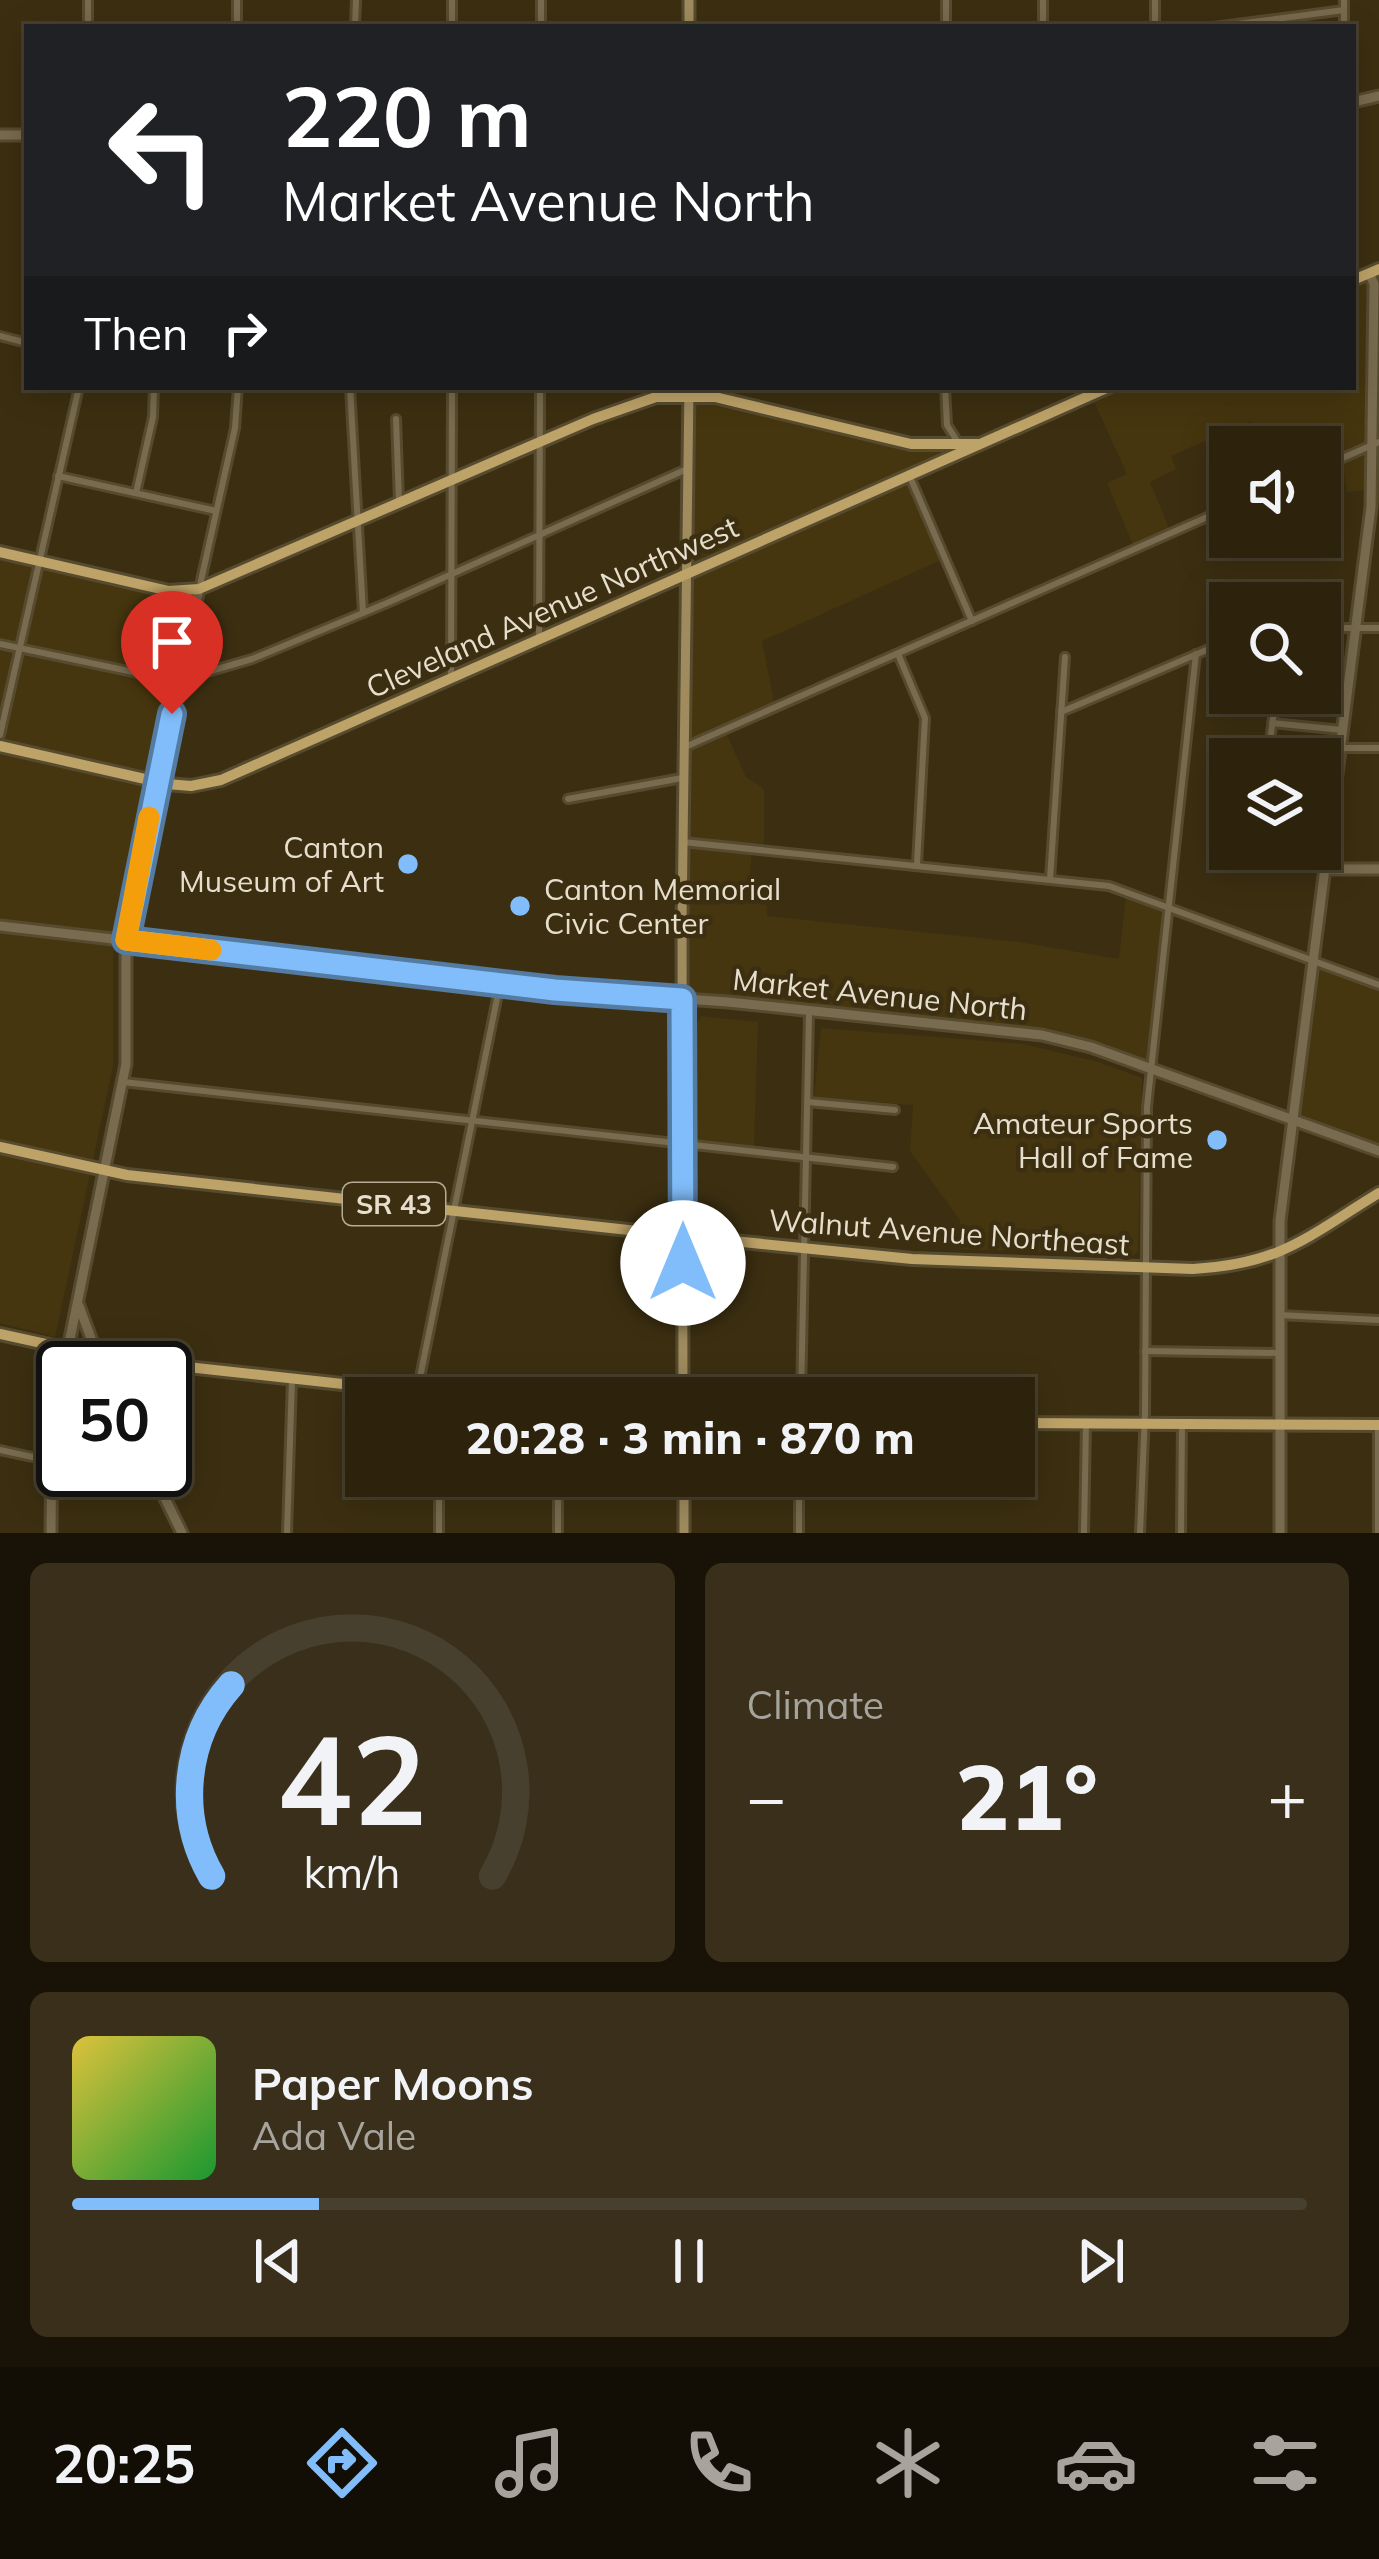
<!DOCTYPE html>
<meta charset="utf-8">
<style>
:root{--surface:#2d230d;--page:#392f1b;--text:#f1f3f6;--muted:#a7a49d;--line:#48402e;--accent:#81bdfa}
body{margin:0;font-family:Mulish,sans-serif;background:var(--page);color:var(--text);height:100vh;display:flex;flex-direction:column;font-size:45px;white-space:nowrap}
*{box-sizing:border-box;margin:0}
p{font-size:39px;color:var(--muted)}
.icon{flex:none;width:66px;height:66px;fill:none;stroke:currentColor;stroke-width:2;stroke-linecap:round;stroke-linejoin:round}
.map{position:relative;height:1533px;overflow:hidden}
.drawer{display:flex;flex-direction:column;gap:30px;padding:30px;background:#191307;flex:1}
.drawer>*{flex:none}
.top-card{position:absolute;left:24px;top:24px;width:1332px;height:366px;border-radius:0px;box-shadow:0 6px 30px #0003,0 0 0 3px var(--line);background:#202124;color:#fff;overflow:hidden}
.controls{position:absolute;left:1209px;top:426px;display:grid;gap:24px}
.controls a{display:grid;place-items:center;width:132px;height:132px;border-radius:0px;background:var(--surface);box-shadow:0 6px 30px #0003,0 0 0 3px var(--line);font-size:60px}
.speed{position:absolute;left:36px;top:1341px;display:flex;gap:24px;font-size:60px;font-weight:700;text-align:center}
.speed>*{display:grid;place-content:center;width:156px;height:156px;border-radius:50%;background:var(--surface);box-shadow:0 6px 30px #0003,0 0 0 3px var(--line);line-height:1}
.speed .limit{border:6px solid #111;border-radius:18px;background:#fff;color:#111}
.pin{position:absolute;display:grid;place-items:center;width:102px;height:102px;color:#fff;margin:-123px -51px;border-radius:50% 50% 50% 0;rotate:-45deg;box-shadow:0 0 12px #0007}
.pin .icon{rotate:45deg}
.me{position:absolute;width:132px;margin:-66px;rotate:0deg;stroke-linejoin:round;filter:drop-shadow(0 0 9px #0008)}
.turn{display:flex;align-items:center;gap:42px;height:252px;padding:0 60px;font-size:54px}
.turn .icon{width:156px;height:156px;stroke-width:2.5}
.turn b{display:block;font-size:84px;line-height:102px}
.then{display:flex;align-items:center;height:114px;padding:0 60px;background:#0003;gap:24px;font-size:45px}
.big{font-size:90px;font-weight:800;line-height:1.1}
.drawer .widget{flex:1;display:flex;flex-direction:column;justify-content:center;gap:18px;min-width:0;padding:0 42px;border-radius:18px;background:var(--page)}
.drawer .dial{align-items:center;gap:0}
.dial svg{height:312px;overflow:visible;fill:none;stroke:var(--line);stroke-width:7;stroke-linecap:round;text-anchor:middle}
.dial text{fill:var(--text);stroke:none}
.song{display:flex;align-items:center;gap:36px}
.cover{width:144px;height:144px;border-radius:18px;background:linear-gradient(135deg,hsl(50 70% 55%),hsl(130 70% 35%))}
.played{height:12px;border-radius:6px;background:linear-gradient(90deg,var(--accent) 20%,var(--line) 20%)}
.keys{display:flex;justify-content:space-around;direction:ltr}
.heat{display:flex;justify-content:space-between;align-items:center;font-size:66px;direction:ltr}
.drawer .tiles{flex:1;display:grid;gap:30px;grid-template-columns:1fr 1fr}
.widget:last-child{grid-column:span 2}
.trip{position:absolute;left:345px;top:1377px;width:690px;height:120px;border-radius:0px;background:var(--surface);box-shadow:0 6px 30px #0003,0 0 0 3px var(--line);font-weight:800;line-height:120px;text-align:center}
.tab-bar{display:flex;height:192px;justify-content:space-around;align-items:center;background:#120e05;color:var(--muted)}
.tab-bar .icon{width:84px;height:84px}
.tab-bar .on{color:var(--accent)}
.tab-bar b{font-size:54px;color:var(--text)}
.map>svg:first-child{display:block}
.built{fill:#46360f}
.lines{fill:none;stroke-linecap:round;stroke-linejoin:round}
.minor-casing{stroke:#574b2f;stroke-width:12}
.tertiary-casing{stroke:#574b2f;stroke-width:15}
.secondary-casing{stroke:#574b2f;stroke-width:15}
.primary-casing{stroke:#574b2f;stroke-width:16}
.minor{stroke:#786b4f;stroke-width:6}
.tertiary{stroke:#786b4f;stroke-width:9}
.secondary{stroke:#9f8b5e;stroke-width:9}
.primary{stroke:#bea368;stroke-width:10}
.route-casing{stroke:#547ba2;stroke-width:30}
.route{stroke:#81bdfa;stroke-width:21}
.slow{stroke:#f59e0b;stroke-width:21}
.poi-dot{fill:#81bdfa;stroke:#3c2f11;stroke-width:4.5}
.labels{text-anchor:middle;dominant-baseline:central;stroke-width:9;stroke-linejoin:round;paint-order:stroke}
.shield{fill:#3c2f11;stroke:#b4aa95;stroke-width:3}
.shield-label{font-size:27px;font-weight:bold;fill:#e7dfce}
.street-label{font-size:30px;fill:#e7dfce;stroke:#3c2f11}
.poi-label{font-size:30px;fill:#e7dfce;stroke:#3c2f11;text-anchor:end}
</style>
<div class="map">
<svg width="1379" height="1533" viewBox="0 0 1379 1533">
<rect width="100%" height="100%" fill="#3c2f11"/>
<g class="built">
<polygon points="1379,269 1379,503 1372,503 1372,489 1347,492 1344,473 1336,461 1320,468 1320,447 1263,447 1251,421 1171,456 1176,469 1150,482 1171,533 1135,549 1107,483 1127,474 1091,395 1109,387 1353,387 1353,280"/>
<polygon points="694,399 755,410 913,449 956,450 906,474 943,559 762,641 776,712 726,733 746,777 764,789 764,843 752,844 749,895 766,897 767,916 1019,942 1119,959 1126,896 1164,910 1148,1063 1068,1036 1034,1030 685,995"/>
<polygon points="0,552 188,603 113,954 113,1066 55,1337 0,1323"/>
<polygon points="1317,965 1379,991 1379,1145 1299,1114"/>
<polygon points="701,1016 758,1022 754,1147 696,1140 694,1028"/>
<polygon points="821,1028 1023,1044 1098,1062 1142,1078 1138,1250 1133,1256 959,1249 960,1220 910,1151 913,1105 814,1097"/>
</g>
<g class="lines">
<defs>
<g id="minor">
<polyline points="88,0 88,27"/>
<polyline points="1043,0 1043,27"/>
<polyline points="1344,0 1344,27"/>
<polyline points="237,27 237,0"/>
<polyline points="355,27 356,0"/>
<polyline points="452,27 452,0"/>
<polyline points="541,27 541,0"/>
<polyline points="946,27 946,0"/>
<polyline points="1155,27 1155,0"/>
<polyline points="1214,27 1344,10"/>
<polyline points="0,336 27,343"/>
<polyline points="350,387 363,613"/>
<polyline points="945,387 947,425 957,441"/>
<polyline points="396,419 399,502"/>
<polyline points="1320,468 1379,442"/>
<polyline points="58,476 216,511"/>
<polyline points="910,477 972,621"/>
<polyline points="136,493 153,417 154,387"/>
<polyline points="200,585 235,428 238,387"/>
<polyline points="1320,628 1379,628"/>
<polyline points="539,639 540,387"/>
<polyline points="0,644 176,681 252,659 387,603 687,469"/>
<polyline points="898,654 925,718 917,864"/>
<polyline points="451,678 452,387"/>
<polyline points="1061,712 1230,640"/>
<polyline points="1272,723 1342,730"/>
<polyline points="0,735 79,387"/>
<polyline points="685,747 1230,507"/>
<polyline points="1340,748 1379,748"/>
<polyline points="1268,759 1276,693"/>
<polyline points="568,799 682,778"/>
<polyline points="683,842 1109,886 1379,985"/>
<polyline points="1050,879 1065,657"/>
<polyline points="123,1082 893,1167"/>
<polyline points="808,1102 895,1110"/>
<polyline points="1279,1315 1379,1320"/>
<polyline points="1145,1351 1279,1353"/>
<polyline points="417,1392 500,984"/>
<polyline points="801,1398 809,1013"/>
<polyline points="1378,1425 1378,1533"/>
<polyline points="0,1450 51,1461"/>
<polyline points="558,1476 558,1533"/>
<polyline points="799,1476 799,1533"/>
<polyline points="287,1533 292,1379"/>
<polyline points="439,1533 439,1476"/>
<polyline points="1084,1533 1086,1423"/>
<polyline points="1140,1533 1145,1413 1147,1107 1196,654"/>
<polyline points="1181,1533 1182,1423"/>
</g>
<g id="tertiary">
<polyline points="1353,102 1379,96"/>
<polyline points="0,135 27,135"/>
<polyline points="1326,869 1379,869"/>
<polyline points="0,926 555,990 728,1002 1042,1035 1091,1047 1379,1151"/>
<polyline points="79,1306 102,1368"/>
<polyline points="64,1368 126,1064 126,940 135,888 199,589"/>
<polyline points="151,1470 182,1533"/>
<polyline points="51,1533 52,1437 63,1374"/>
<polyline points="1280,1533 1280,1221 1371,507 1374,284 1369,273"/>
</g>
<g id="secondary">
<polyline points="689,27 689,0"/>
<polyline points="683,1398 682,922 689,387"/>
<polyline points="684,1476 684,1533"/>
</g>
<g id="primary">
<polyline points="1353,280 1379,269"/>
<polyline points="0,552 169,591 199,589 593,419 656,397 715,397 911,444 978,444"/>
<polyline points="0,746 167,784 191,786 221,780 1109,387"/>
<path d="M0 1147 127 1175 683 1236 912 1259 1193 1269C1282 1264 1308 1236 1379 1193"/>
<polyline points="0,1334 114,1359 470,1398"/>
<polyline points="1014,1423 1379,1425"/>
</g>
</defs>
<use href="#minor" class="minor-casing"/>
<use href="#tertiary" class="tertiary-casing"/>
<use href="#secondary" class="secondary-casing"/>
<use href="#primary" class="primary-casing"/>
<use href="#minor" class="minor"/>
<use href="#tertiary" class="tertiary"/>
<use href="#secondary" class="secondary"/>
<use href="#primary" class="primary"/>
</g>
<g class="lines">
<defs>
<polyline id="route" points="172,714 126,940 555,990 682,999 683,1263"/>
</defs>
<use href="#route" class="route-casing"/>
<use href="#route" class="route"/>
<polyline class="slow" points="149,817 126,940 211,950"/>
</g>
<g class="poi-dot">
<circle cx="408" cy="864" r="12"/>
<circle cx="520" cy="906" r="12"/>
<circle cx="1217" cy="1140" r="12"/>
</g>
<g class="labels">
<rect class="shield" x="343" y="1183" width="102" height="42" rx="9"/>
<g class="shield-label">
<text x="394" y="1204">SR 43</text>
</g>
<g class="street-label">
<text transform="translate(552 607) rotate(-24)">Cleveland Avenue Northwest</text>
<text transform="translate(880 994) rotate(6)">Market Avenue North</text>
<text transform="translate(949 1232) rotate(4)">Walnut Avenue Northeast</text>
</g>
<g class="poi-label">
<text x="384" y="847">Canton<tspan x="384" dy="34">Museum of Art</tspan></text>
<text x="544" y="889" text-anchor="start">Canton Memorial<tspan x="544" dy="34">Civic Center</tspan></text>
<text x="1193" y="1123">Amateur Sports<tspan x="1193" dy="34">Hall of Fame</tspan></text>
</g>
</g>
</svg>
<div class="controls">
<a><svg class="icon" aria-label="sound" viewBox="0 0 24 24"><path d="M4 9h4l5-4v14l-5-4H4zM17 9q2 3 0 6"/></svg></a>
<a><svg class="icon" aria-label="search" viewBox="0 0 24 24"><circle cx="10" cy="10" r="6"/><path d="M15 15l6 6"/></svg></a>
<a><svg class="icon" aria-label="layers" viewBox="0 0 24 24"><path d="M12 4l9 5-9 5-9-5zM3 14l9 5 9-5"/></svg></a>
</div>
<div class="speed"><div class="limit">50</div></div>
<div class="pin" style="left:172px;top:714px;background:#d93025"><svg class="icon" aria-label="arrive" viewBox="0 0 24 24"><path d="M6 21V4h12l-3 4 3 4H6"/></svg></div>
<svg class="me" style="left:683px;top:1263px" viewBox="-20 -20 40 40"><circle r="19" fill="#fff"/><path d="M0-13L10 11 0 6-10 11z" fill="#81bdfa"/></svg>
<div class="trip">20:28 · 3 min · 870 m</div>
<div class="top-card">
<div class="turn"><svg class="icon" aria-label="left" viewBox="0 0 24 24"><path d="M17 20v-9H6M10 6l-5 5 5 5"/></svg><div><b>220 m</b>Market Avenue North</div></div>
<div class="then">Then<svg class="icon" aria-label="right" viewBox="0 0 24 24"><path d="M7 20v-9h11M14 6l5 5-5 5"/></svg></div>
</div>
</div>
<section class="drawer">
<div class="tiles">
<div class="widget dial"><svg viewBox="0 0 100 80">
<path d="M14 69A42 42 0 1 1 86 69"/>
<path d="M14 69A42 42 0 0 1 19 20" stroke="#81bdfa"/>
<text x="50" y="56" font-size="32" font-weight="700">42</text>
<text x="50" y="72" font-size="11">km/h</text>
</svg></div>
<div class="widget"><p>Climate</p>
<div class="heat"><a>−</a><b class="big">21°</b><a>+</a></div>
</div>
<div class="widget">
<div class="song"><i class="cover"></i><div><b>Paper Moons</b><p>Ada Vale</p></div></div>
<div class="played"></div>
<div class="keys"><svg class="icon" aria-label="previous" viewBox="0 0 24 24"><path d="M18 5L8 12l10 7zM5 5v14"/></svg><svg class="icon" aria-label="pause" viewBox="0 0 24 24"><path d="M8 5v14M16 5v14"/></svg><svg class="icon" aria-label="next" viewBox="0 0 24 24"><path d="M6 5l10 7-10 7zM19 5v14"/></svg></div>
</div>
</div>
</section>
<nav class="tab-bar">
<b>20:25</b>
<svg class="icon on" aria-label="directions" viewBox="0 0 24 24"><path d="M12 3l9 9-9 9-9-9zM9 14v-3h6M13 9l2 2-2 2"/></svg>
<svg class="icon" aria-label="music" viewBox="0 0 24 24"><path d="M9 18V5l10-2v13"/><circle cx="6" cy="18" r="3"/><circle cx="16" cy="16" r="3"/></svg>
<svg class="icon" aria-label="phone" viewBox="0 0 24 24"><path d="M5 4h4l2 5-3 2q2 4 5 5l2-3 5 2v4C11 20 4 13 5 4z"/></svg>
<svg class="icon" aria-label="climate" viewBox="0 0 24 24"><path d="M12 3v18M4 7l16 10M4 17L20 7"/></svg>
<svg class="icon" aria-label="car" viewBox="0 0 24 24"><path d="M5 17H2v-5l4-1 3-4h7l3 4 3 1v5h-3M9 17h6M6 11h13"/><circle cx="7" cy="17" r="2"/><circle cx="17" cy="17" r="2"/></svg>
<svg class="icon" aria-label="filters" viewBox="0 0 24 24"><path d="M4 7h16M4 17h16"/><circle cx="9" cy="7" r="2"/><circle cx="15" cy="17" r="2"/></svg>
</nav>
